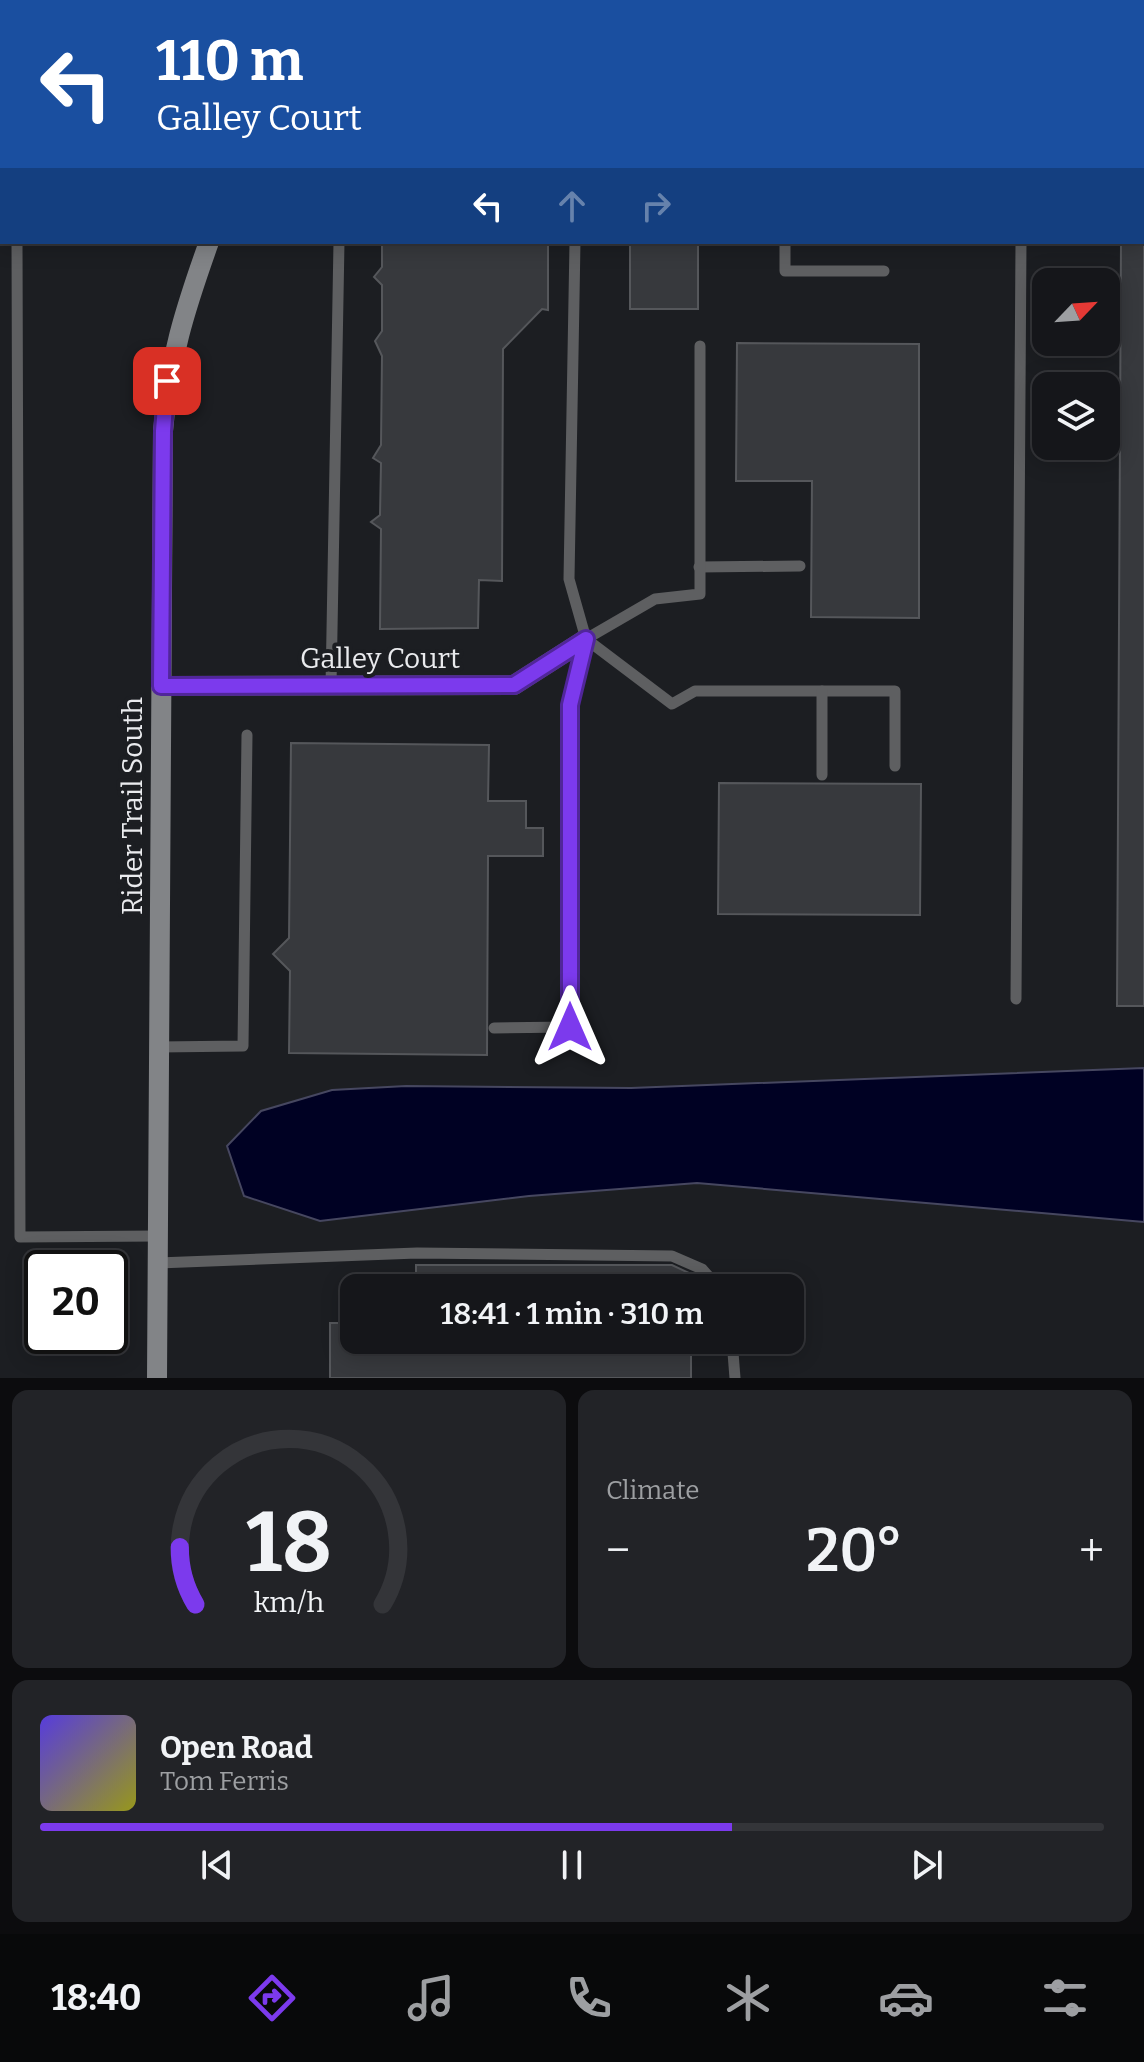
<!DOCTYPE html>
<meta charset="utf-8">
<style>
:root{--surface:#15161a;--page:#222327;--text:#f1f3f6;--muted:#9d9fa2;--line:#343539;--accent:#7c3aed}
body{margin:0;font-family:Bitter,serif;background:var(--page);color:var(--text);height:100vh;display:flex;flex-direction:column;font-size:30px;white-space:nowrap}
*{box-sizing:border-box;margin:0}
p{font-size:26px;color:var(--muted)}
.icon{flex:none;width:44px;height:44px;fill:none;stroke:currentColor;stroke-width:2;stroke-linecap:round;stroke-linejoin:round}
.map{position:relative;height:1378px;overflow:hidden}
.drawer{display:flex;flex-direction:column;gap:12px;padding:12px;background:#0c0c0e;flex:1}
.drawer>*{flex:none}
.hud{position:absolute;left:0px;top:0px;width:1144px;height:244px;box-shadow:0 4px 20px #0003,0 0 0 2px var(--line);background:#1a4fa0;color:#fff;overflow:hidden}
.needle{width:52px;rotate:65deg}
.controls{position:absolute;left:1032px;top:268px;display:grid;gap:16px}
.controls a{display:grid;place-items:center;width:88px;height:88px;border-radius:16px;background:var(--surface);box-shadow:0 4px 20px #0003,0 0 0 2px var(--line);font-size:40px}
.speed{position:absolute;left:24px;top:1250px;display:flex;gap:16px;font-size:40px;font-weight:700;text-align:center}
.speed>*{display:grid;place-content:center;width:104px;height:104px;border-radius:50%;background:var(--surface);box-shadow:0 4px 20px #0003,0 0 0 2px var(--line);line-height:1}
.speed .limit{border:4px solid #111;border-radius:12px;background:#fff;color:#111}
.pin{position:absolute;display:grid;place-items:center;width:68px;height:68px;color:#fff;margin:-34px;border-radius:16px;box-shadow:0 4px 12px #0006}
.me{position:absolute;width:88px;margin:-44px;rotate:0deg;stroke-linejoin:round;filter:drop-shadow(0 0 6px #0008)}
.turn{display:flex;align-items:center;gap:28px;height:168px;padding:0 24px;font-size:36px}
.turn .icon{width:104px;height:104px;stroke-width:2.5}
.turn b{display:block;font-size:56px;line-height:68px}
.lanes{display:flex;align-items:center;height:76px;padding:0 24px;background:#0003;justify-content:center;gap:40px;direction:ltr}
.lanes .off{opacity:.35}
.big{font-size:60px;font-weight:600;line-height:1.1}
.drawer .card{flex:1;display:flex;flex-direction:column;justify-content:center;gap:12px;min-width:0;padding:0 28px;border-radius:16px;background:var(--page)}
.drawer .dial{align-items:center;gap:0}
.dial svg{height:208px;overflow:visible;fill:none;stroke:var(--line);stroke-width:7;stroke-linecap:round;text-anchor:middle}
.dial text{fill:var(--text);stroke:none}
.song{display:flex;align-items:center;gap:24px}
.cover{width:96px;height:96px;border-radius:12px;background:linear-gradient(135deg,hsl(250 70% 55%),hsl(60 70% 35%))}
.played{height:8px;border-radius:4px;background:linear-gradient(90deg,var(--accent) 65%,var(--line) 65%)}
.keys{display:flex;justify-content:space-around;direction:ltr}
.heat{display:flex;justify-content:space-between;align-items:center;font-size:44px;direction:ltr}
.drawer .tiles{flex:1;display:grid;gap:12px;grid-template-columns:1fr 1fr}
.card:last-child{grid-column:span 2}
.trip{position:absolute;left:340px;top:1274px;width:464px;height:80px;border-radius:16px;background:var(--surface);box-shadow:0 4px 20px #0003,0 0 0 2px var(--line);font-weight:600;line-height:80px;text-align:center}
.dock{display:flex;height:128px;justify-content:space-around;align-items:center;background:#08090a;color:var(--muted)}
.dock .icon{width:56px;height:56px}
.dock .current{color:var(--accent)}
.dock b{font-size:36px;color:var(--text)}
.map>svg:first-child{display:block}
.water{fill:#000123;stroke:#464760;stroke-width:2}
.building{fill:#37393d;stroke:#55575b;stroke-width:2}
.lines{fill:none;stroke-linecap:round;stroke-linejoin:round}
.lane{stroke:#5e5f61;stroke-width:11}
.street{stroke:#5e5f61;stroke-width:20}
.secondary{stroke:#828487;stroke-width:20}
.route-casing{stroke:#51269a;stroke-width:20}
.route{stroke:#7c3aed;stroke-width:14}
.labels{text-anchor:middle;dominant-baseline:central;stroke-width:8;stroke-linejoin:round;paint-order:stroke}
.street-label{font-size:28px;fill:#eaebee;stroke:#1c1e22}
</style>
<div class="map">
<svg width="1144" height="1378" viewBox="0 0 1144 1378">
<rect width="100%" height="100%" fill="#1c1e22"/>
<polygon class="water" points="1144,1068 1144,1222 697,1183 529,1196 320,1221 244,1196 227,1146 261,1111 332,1090 406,1086 631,1088"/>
<g class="building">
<polygon points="382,242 548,242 548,310 542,309 503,349 502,581 479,580 478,628 380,629 381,529 371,522 380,515 381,463 373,458 381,445 382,356 375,341 382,331 382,285 374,277 382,267"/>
<rect x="630" y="242" width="68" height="67"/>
<polygon points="1121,242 1144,242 1144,1006 1117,1006"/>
<polygon points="737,343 919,344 919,618 811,617 812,481 736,481"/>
<polygon points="291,743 489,745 488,801 526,801 526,828 543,828 543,856 488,856 487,1055 289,1053 290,971 273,954 289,938"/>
<polygon points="719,783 921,784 920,915 718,914"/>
<polygon points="416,1265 672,1265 691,1274 691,1288 416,1288"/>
<polygon points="330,1323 354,1323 354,1340 691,1340 691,1378 330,1378"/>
</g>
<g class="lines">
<g class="lane">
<polyline points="786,2 786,0"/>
<polyline points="17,242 20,1237 158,1236"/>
<polyline points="785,242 785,271 884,271"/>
<polyline points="699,567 800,566"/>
<polyline points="586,639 672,704 695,691 895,691 895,766"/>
<polyline points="586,639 655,599 700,594 700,346"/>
<polyline points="331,686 339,242"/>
<polyline points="822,691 822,775"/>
<polyline points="1016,999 1021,242"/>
<polyline points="494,1028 570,1027 570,705 586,639 569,579 575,242"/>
<polyline points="159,1047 243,1046 247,735"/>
<polyline points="158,1263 417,1253 672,1256 702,1269 719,1288"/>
<polyline points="732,1340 735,1378"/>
</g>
<polyline class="street" points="161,686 514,685 586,639"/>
<g class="secondary">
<polyline points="398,2 401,0"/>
<polyline points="1142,12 1144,12"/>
<path d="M157 1378 163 431C169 360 185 309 209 242"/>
</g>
</g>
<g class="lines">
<defs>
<polyline id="route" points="167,381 163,431 161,686 514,685 586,639 570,705 570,1027"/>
</defs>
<use href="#route" class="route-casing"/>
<use href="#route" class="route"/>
</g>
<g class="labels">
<g class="street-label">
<text x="380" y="658">Galley Court</text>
<text transform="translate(132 806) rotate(-90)">Rider Trail South</text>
</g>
</g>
</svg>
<div class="controls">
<a><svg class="needle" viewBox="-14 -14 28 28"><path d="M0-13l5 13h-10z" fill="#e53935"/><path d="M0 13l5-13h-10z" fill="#9d9fa2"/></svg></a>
<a><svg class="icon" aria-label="layers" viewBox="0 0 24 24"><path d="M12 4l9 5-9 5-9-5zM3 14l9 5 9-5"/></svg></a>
</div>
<div class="speed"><div class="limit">20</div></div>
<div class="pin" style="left:167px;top:381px;background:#d93025"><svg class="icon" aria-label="arrive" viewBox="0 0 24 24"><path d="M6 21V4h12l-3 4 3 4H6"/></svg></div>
<svg class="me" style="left:570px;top:1027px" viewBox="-20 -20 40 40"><path d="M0-17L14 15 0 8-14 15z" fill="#7c3aed" stroke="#fff" stroke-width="4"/></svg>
<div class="trip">18:41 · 1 min · 310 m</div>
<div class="hud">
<div class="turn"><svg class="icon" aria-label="left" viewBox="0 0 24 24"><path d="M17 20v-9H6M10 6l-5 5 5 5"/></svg><div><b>110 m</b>Galley Court</div></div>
<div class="lanes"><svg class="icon" aria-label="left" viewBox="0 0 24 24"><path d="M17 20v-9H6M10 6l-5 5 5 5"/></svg><svg class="icon off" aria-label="ahead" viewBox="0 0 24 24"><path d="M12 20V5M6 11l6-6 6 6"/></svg><svg class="icon off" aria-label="right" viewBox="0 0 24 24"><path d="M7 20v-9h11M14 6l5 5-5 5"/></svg></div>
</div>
</div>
<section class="drawer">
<div class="tiles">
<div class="card dial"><svg viewBox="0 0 100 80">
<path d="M14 69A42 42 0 1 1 86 69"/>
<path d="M14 69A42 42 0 0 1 8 47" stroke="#7c3aed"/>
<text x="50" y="56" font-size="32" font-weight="700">18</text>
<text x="50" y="72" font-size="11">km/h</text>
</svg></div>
<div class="card"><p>Climate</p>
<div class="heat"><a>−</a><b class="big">20°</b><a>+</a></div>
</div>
<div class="card">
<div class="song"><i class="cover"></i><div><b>Open Road</b><p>Tom Ferris</p></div></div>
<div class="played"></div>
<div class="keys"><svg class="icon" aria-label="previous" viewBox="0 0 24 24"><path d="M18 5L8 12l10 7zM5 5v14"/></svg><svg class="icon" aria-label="pause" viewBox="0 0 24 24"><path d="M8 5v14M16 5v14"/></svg><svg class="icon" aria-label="next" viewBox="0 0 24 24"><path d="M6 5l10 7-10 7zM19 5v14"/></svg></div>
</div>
</div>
</section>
<nav class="dock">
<b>18:40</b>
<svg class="icon current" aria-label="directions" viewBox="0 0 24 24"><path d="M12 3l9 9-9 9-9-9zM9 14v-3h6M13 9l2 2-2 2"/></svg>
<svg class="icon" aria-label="music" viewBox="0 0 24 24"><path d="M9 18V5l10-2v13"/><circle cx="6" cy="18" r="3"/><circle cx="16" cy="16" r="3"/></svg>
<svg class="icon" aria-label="phone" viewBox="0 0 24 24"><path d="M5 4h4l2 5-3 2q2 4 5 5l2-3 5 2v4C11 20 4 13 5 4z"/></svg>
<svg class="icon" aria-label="climate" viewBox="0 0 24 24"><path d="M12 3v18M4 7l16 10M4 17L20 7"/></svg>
<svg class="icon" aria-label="car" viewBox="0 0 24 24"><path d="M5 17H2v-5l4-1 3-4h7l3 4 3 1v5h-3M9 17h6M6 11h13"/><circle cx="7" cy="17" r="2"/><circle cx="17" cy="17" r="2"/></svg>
<svg class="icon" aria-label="filters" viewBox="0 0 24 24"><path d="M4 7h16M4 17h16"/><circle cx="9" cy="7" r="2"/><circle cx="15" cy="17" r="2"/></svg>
</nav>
